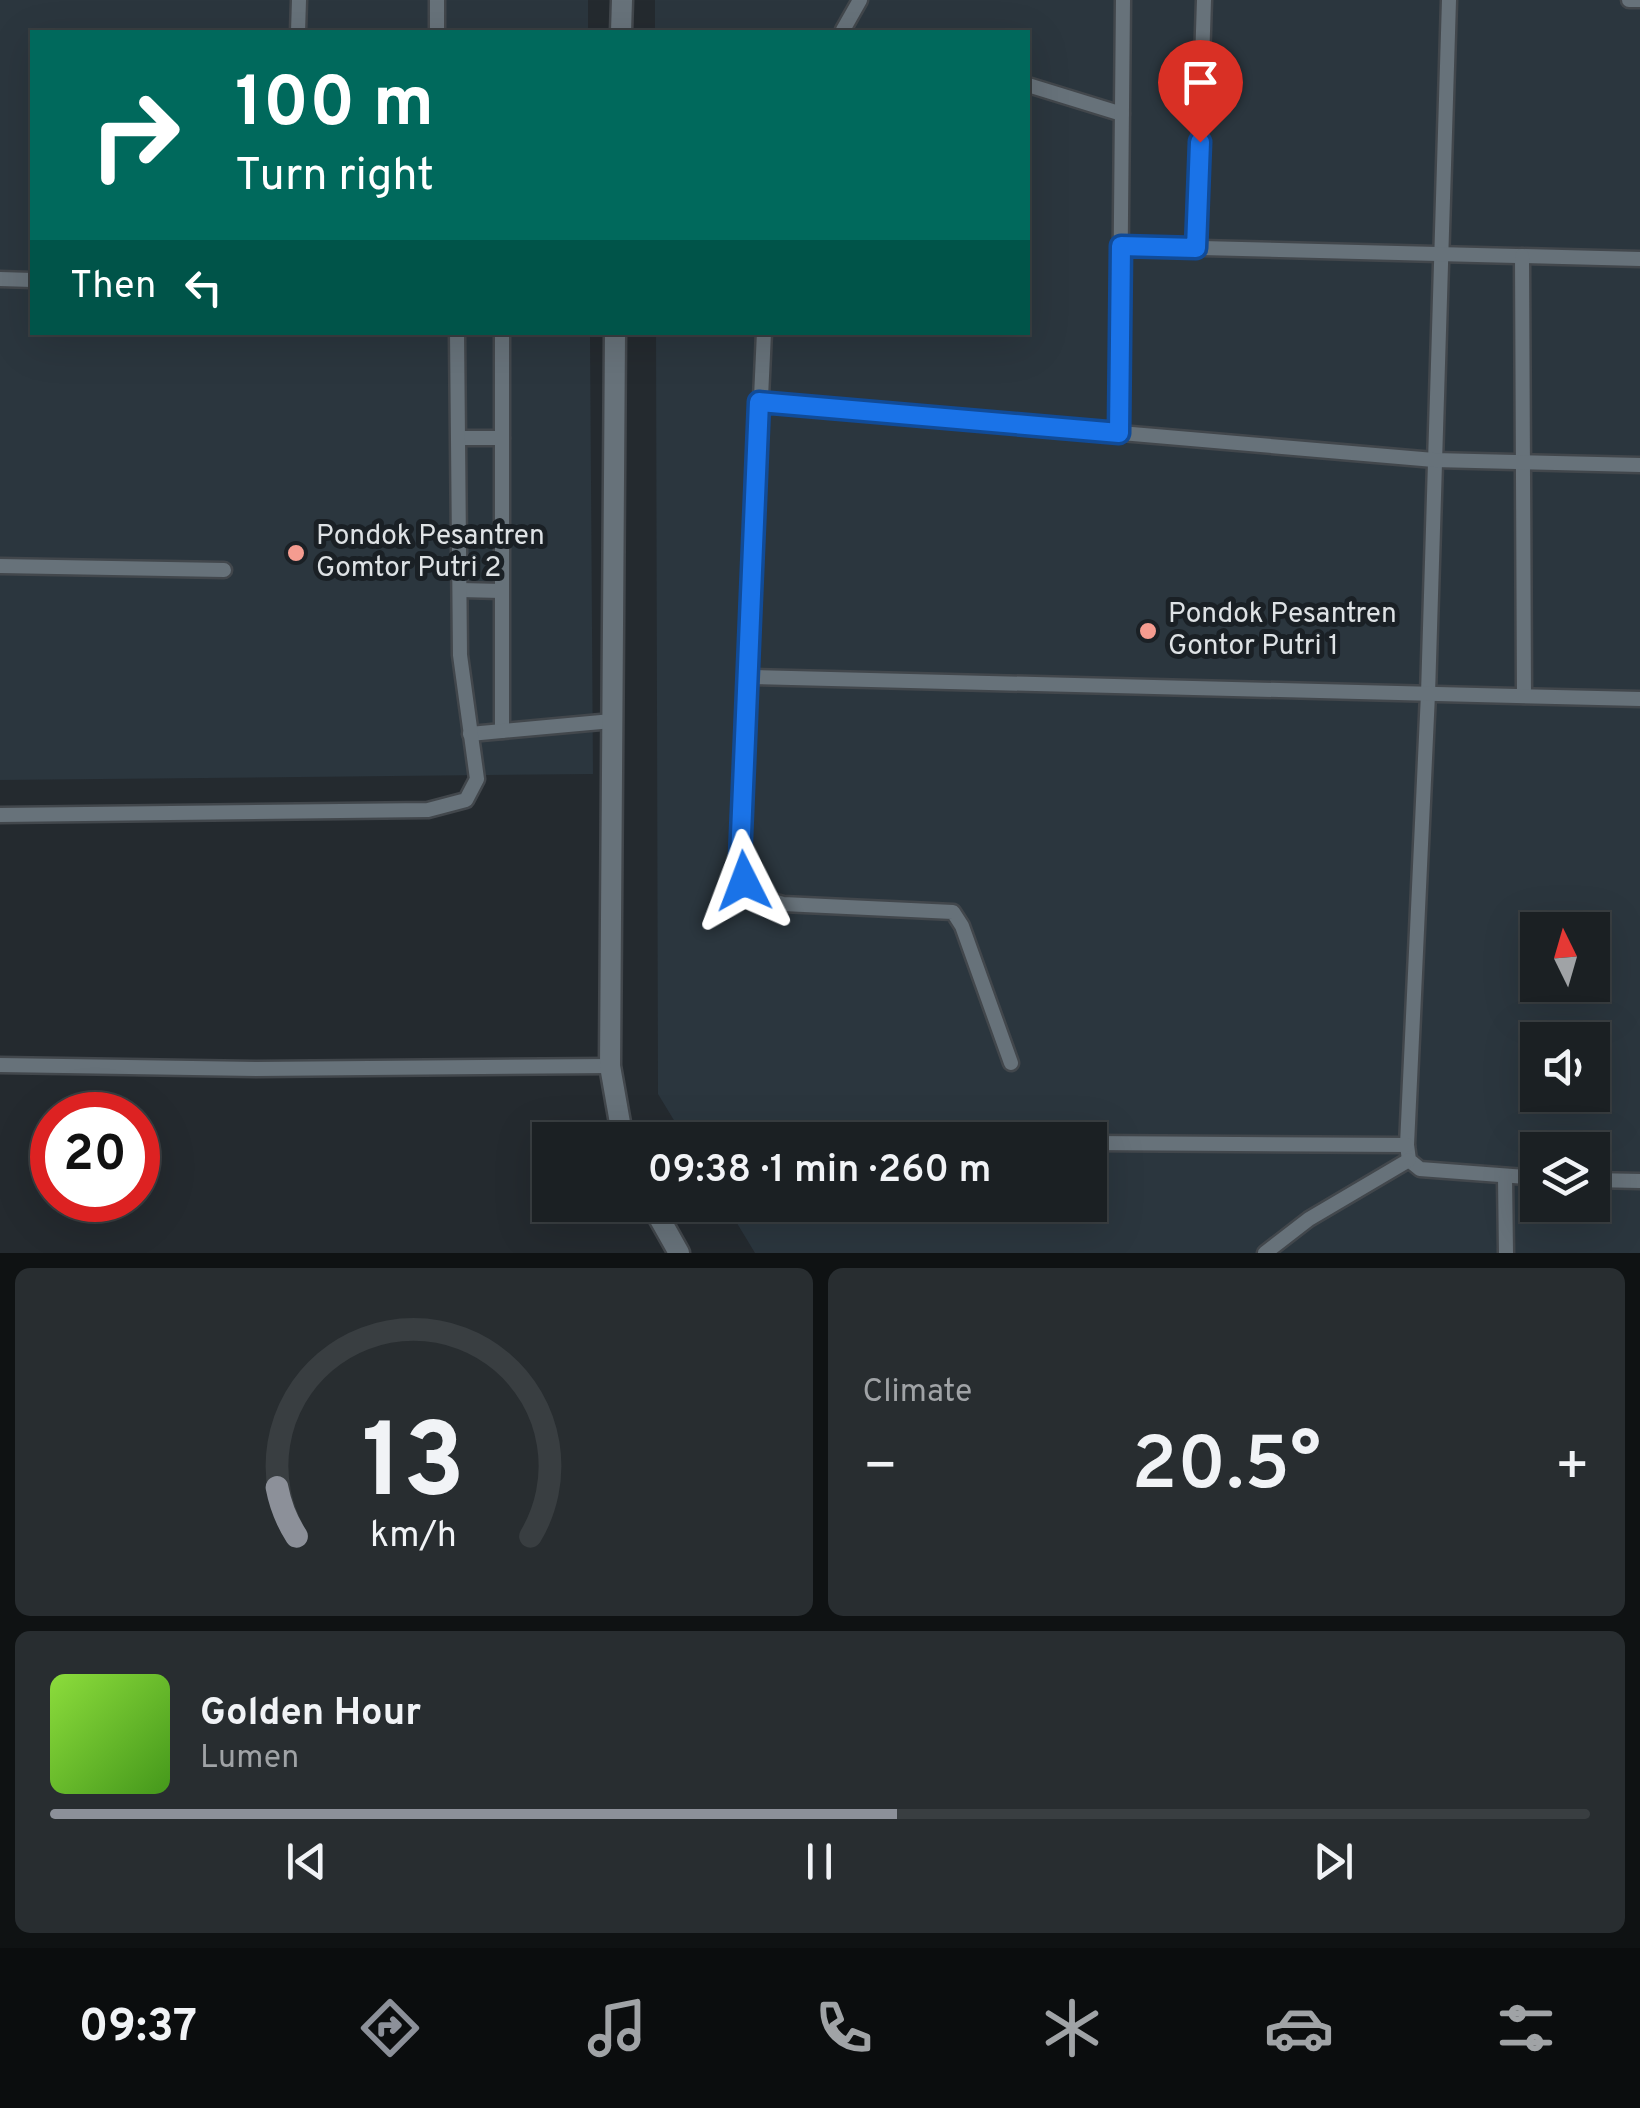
<!DOCTYPE html>
<meta charset="utf-8">
<style>
:root{--surface:#1b2023;--page:#282d30;--text:#f1f3f6;--muted:#a0a3a6;--line:#393e41;--accent:#8c9099}
body{margin:0;font-family:Overpass,sans-serif;background:var(--page);color:var(--text);height:100vh;display:flex;flex-direction:column;font-size:38px;white-space:nowrap}
*{box-sizing:border-box;margin:0}
p{font-size:32px;color:var(--muted)}
.icon{flex:none;width:55px;height:55px;fill:none;stroke:currentColor;stroke-width:2;stroke-linecap:round;stroke-linejoin:round}
.map{position:relative;height:1253px;overflow:hidden}
.drawer{display:flex;flex-direction:column;gap:15px;padding:15px;background:#0f1213;flex:1}
.drawer>*{flex:none}
.top-card{position:absolute;left:30px;top:30px;width:1000px;height:305px;border-radius:0px;box-shadow:0 10px 40px #0002,0 0 0 2px var(--line);background:#00695c;color:#fff;overflow:hidden}
.needle{width:65px;rotate:355deg}
.fabs{position:absolute;left:1520px;top:912px;display:grid;gap:20px}
.fabs a{display:grid;place-items:center;width:90px;height:90px;border-radius:0px;background:var(--surface);box-shadow:0 10px 40px #0002,0 0 0 2px var(--line);font-size:50px}
.speed{position:absolute;left:30px;top:1092px;display:flex;gap:20px;font-size:50px;font-weight:700;text-align:center}
.speed>*{display:grid;place-content:center;width:130px;height:130px;border-radius:50%;background:var(--surface);box-shadow:0 10px 40px #0002,0 0 0 2px var(--line);line-height:1}
.speed .limit{border:15px solid #d22;background:#fff;color:#111}
.pin{position:absolute;display:grid;place-items:center;width:85px;height:85px;color:#fff;margin:-102px -42px;border-radius:50% 50% 50% 0;rotate:-45deg;box-shadow:0 0 10px #0007}
.pin .icon{rotate:45deg}
.me{position:absolute;width:110px;margin:-55px;rotate:357deg;stroke-linejoin:round;filter:drop-shadow(0 0 8px #0008)}
.turn{display:flex;align-items:center;gap:35px;height:210px;padding:0 40px;font-size:45px}
.turn .icon{width:130px;height:130px;stroke-width:2.5}
.turn b{display:block;font-size:70px;line-height:85px}
.then{display:flex;align-items:center;height:95px;padding:0 40px;background:#0003;gap:20px;font-size:38px}
.big{font-size:75px;font-weight:600;line-height:1.1}
.drawer .card{flex:1;display:flex;flex-direction:column;justify-content:center;gap:15px;min-width:0;padding:0 35px;border-radius:15px;background:var(--page)}
.drawer .dial{align-items:center;gap:0}
.dial svg{height:260px;overflow:visible;fill:none;stroke:var(--line);stroke-width:7;stroke-linecap:round;text-anchor:middle}
.dial text{fill:var(--text);stroke:none}
.song{display:flex;align-items:center;gap:30px}
.cover{width:120px;height:120px;border-radius:15px;background:linear-gradient(135deg,hsl(90 70% 55%),hsl(100 70% 35%))}
.played{height:10px;border-radius:5px;background:linear-gradient(90deg,var(--accent) 55%,var(--line) 55%)}
.keys{display:flex;justify-content:space-around;direction:ltr}
.heat{display:flex;justify-content:space-between;align-items:center;font-size:55px;direction:ltr}
.drawer .tiles{flex:1;display:grid;gap:15px;grid-template-columns:1fr 1fr}
.card:last-child{grid-column:span 2}
.trip{position:absolute;left:532px;top:1122px;width:575px;height:100px;border-radius:0px;background:var(--surface);box-shadow:0 10px 40px #0002,0 0 0 2px var(--line);font-weight:600;line-height:100px;text-align:center}
.dock{display:flex;height:160px;justify-content:space-around;align-items:center;background:#0b0d0e;color:var(--muted)}
.dock .icon{width:70px;height:70px}
.dock .active{color:var(--accent)}
.dock b{font-size:45px;color:var(--text)}
.map>svg:first-child{display:block}
.built{fill:#2b363e;fill-rule:evenodd}
.lines{fill:none;stroke-linecap:round;stroke-linejoin:round}
.lane-casing{stroke:#42474c;stroke-width:19}
.street-casing{stroke:#42474c;stroke-width:25}
.lane{stroke:#67727a;stroke-width:14}
.street{stroke:#67727a;stroke-width:20}
.route-casing{stroke:#114b97;stroke-width:25}
.route{stroke:#1a73e8;stroke-width:18}
.poi-dot{fill:#f59c90;stroke:#1a2025;stroke-width:4}
.labels{text-anchor:middle;dominant-baseline:central;stroke-width:10;stroke-linejoin:round;paint-order:stroke}
.poi-label{font-size:28px;fill:#dee2e5;stroke:#1a2025;text-anchor:start}
</style>
<div class="map">
<svg width="1640" height="1253" viewBox="0 0 1640 1253">
<rect width="100%" height="100%" fill="#242a2f"/>
<g class="built">
<polygon points="0,0 588,0 588,32 32,32 32,332 590,333 593,774 0,780"/>
<path d="M655 0H1640V1253H755L726 1205H1090V1140H686L658 1094 656 333 1028 332V32H655ZM1538 930H1592V985H1538ZM1538 1040H1592V1095H1538ZM1538 1150H1592V1205H1538Z"/>
</g>
<g class="lines">
<defs>
<g id="lane">
<polyline points="1449,0 1428,694 1407,1145 1409,1160 1420,1169 1538,1178"/>
<polyline points="1629,0 1640,0"/>
<polyline points="843,30 860,0"/>
<polyline points="298,32 299,0"/>
<polyline points="437,32 437,0"/>
<polyline points="1028,85 1122,114"/>
<polyline points="1121,246 1640,259"/>
<polyline points="1196,248 1204,0"/>
<polyline points="1522,256 1524,696"/>
<polyline points="0,279 32,280"/>
<path d="M764 332 740 859C744 888 756 897 783 904L953 912 962 926 1011 1063"/>
<polyline points="759,402 1434,460 1640,465"/>
<polyline points="1119,433 1123,0"/>
<polyline points="459,438 502,438"/>
<polyline points="0,566 224,570"/>
<polyline points="461,590 501,591"/>
<polyline points="749,677 1640,699"/>
<polyline points="502,731 502,332"/>
<polyline points="470,734 612,721"/>
<polyline points="0,815 428,810 466,800 477,779 460,655 457,332"/>
<polyline points="0,1065 256,1069 610,1066"/>
<polyline points="1090,1143 1407,1145"/>
<polyline points="1505,1177 1506,1253"/>
<polyline points="1592,1180 1640,1181"/>
<polyline points="1265,1253 1309,1219 1409,1160"/>
</g>
<g id="street">
<polyline points="621,32 622,0"/>
<polyline points="615,332 610,1066 623,1140"/>
<polyline points="652,1205 679,1253"/>
</g>
</defs>
<use href="#lane" class="lane-casing"/>
<use href="#street" class="street-casing"/>
<use href="#lane" class="lane"/>
<use href="#street" class="street"/>
</g>
<g class="lines">
<defs>
<polyline id="route" points="744,881 740,859 759,402 1119,433 1121,246 1196,248 1200,142"/>
</defs>
<use href="#route" class="route-casing"/>
<use href="#route" class="route"/>
</g>
<g class="poi-dot">
<circle cx="296" cy="553" r="10"/>
<circle cx="1148" cy="631" r="10"/>
</g>
<g class="labels">
<g class="poi-label">
<text x="316" y="537">Pondok Pesantren<tspan x="316" dy="32">Gomtor Putri 2</tspan></text>
<text x="1168" y="615">Pondok Pesantren<tspan x="1168" dy="32">Gontor Putri 1</tspan></text>
</g>
</g>
</svg>
<div class="fabs">
<a><svg class="needle" viewBox="-14 -14 28 28"><path d="M0-13l5 13h-10z" fill="#e53935"/><path d="M0 13l5-13h-10z" fill="#a0a3a6"/></svg></a>
<a><svg class="icon" aria-label="sound" viewBox="0 0 24 24"><path d="M4 9h4l5-4v14l-5-4H4zM17 9q2 3 0 6"/></svg></a>
<a><svg class="icon" aria-label="layers" viewBox="0 0 24 24"><path d="M12 4l9 5-9 5-9-5zM3 14l9 5 9-5"/></svg></a>
</div>
<div class="speed"><div class="limit">20</div></div>
<div class="pin" style="left:1200px;top:142px;background:#d93025"><svg class="icon" aria-label="arrive" viewBox="0 0 24 24"><path d="M6 21V4h12l-3 4 3 4H6"/></svg></div>
<svg class="me" style="left:744px;top:881px" viewBox="-20 -20 40 40"><path d="M0-17L14 15 0 8-14 15z" fill="#1a73e8" stroke="#fff" stroke-width="4"/></svg>
<div class="trip">09:38 · 1 min · 260 m</div>
<div class="top-card">
<div class="turn"><svg class="icon" aria-label="right" viewBox="0 0 24 24"><path d="M7 20v-9h11M14 6l5 5-5 5"/></svg><div><b>100 m</b>Turn right</div></div>
<div class="then">Then<svg class="icon" aria-label="left" viewBox="0 0 24 24"><path d="M17 20v-9H6M10 6l-5 5 5 5"/></svg></div>
</div>
</div>
<section class="drawer">
<div class="tiles">
<div class="card dial"><svg viewBox="0 0 100 80">
<path d="M14 69A42 42 0 1 1 86 69"/>
<path d="M14 69A42 42 0 0 1 8 54" stroke="#8c9099"/>
<text x="50" y="56" font-size="32" font-weight="700">13</text>
<text x="50" y="72" font-size="11">km/h</text>
</svg></div>
<div class="card"><p>Climate</p>
<div class="heat"><a>−</a><b class="big">20.5°</b><a>+</a></div>
</div>
<div class="card">
<div class="song"><i class="cover"></i><div><b>Golden Hour</b><p>Lumen</p></div></div>
<div class="played"></div>
<div class="keys"><svg class="icon" aria-label="previous" viewBox="0 0 24 24"><path d="M18 5L8 12l10 7zM5 5v14"/></svg><svg class="icon" aria-label="pause" viewBox="0 0 24 24"><path d="M8 5v14M16 5v14"/></svg><svg class="icon" aria-label="next" viewBox="0 0 24 24"><path d="M6 5l10 7-10 7zM19 5v14"/></svg></div>
</div>
</div>
</section>
<nav class="dock">
<b>09:37</b>
<svg class="icon active" aria-label="directions" viewBox="0 0 24 24"><path d="M12 3l9 9-9 9-9-9zM9 14v-3h6M13 9l2 2-2 2"/></svg>
<svg class="icon" aria-label="music" viewBox="0 0 24 24"><path d="M9 18V5l10-2v13"/><circle cx="6" cy="18" r="3"/><circle cx="16" cy="16" r="3"/></svg>
<svg class="icon" aria-label="phone" viewBox="0 0 24 24"><path d="M5 4h4l2 5-3 2q2 4 5 5l2-3 5 2v4C11 20 4 13 5 4z"/></svg>
<svg class="icon" aria-label="climate" viewBox="0 0 24 24"><path d="M12 3v18M4 7l16 10M4 17L20 7"/></svg>
<svg class="icon" aria-label="car" viewBox="0 0 24 24"><path d="M5 17H2v-5l4-1 3-4h7l3 4 3 1v5h-3M9 17h6M6 11h13"/><circle cx="7" cy="17" r="2"/><circle cx="17" cy="17" r="2"/></svg>
<svg class="icon" aria-label="filters" viewBox="0 0 24 24"><path d="M4 7h16M4 17h16"/><circle cx="9" cy="7" r="2"/><circle cx="15" cy="17" r="2"/></svg>
</nav>
